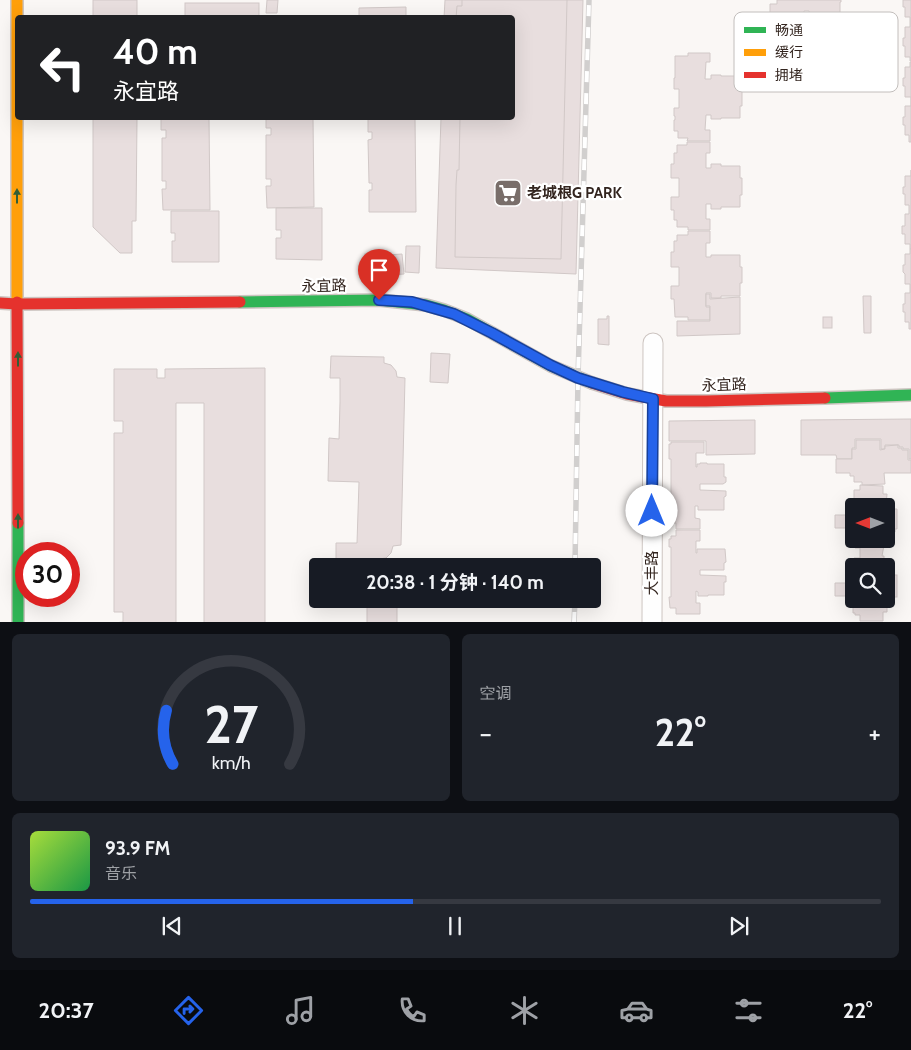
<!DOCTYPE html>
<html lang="zh">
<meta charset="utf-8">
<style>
:root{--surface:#171b24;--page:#20242c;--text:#f1f3f6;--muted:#9ea1a6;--line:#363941;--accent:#2563eb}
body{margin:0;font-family:Cabin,"Noto Sans SC",sans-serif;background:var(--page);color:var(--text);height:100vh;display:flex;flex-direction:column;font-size:19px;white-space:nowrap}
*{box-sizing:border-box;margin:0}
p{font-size:16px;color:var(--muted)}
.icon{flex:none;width:28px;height:28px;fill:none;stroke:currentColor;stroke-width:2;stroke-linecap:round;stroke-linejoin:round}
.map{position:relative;height:622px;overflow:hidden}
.sheet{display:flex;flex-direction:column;gap:12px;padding:12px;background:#0d0f14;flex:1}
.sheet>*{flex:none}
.guide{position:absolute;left:15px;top:15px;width:500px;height:105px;border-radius:5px;box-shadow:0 5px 20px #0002;background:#202124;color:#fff;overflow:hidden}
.needle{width:32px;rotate:270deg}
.controls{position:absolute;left:845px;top:498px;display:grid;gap:10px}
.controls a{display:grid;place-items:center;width:50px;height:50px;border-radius:5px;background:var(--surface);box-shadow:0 5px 20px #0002;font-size:25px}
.speed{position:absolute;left:15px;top:542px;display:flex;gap:10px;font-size:25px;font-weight:700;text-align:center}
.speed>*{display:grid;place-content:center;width:65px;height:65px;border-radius:50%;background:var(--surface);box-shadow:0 5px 20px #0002;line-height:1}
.speed .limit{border:8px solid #d22;background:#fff;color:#111}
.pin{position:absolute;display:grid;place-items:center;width:42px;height:42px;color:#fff;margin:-51px -21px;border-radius:50% 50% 50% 0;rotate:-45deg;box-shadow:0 0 5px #0007}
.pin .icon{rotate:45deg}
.me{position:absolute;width:55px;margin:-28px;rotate:0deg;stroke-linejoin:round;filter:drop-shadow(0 0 4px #0008)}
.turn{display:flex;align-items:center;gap:18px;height:105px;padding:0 15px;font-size:22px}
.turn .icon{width:65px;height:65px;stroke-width:2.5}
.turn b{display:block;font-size:35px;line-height:42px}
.big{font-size:38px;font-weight:700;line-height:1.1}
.sheet .tile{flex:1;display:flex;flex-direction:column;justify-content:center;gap:8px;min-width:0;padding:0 18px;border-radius:8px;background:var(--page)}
.sheet .dial{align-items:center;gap:0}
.dial svg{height:130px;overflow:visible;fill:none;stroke:var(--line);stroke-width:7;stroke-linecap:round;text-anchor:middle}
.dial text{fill:var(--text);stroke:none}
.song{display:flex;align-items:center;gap:15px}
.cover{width:60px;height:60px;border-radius:8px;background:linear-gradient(135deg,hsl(80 70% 55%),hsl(140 70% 35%))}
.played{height:5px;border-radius:2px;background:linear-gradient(90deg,var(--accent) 45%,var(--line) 45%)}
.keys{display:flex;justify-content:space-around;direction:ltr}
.heat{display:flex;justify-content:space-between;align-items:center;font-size:28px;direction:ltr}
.sheet .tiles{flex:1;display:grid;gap:12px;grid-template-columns:1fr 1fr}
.tile:last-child{grid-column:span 2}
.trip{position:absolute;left:309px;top:558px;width:292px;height:50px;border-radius:5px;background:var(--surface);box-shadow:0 5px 20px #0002;font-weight:700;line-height:50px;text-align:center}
.dock{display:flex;height:80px;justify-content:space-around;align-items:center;background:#090b0e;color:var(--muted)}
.dock .icon{width:35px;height:35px}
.dock .current{color:var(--accent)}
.dock b{font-size:22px;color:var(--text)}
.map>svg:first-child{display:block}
.building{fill:#e8dede;stroke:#d1c8c7}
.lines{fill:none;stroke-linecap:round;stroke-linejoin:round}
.street-casing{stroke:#cdc5c1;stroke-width:21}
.fast-casing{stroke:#cdc5c1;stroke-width:14}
.slow-casing{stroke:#cdc5c1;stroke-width:14}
.jam-casing{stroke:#cdc5c1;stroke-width:14}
.street{stroke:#fefefe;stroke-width:19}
.fast{stroke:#30b455;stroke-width:11}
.slow{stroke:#ff9f0a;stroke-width:11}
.jam{stroke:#e5322d;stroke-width:11}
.rail-casing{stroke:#d1cfce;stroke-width:5.5}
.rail{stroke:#fff;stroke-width:4;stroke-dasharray:11;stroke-linecap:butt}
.oneway{fill:#325e35}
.route-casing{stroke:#184099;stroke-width:12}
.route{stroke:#2563eb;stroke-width:9}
.labels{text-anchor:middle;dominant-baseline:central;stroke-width:4.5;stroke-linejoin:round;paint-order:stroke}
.poi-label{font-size:15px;font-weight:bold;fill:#33251f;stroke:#fff;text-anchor:start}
.street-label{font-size:15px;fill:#33251f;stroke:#fff}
.key{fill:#fff;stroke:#c2bebc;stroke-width:1}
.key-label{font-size:14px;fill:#33251f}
</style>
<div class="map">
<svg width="911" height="623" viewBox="0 0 911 623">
<rect width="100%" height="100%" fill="#faf7f5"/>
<g class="building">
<rect x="93" y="0" width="44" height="18"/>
<polygon points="267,0 278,0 277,13 266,13"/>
<polygon points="445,0 583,0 576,274 436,268 441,118 512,118 512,18 444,18"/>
<polygon points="462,0 567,0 561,259 455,257 456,185 457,170 459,170 460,118 512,118 512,18 456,18 457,6 462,6"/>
<polygon points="777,0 841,0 841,2 840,2 840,14 820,14 820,15 810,15 809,11 804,11 804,18 806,18 806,28 809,28 809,37 788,37 788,33 779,33 779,36 774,36 774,16 770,16 770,4 777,4"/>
<polygon points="903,0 911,0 911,61 910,61 910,57 905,57 905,46 903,46 903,38 905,38 905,27 910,27 910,17 905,17 905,7 903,7"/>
<rect x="185" y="3" width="74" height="15"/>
<polygon points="406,7 406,18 359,18 359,8"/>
<polygon points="688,53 710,53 710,62 706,62 705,79 711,79 711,75 721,75 721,76 740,76 740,89 742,89 742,106 740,106 740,118 721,118 721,119 711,119 711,115 706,115 705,130 710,130 710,141 687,141 688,138 678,138 678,131 674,131 674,120 675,120 675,116 674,116 674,108 679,108 679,89 674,89 674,78 675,78 675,56 688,56"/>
<polygon points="910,62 911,62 911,142 909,142 909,135 905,135 905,125 903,125 903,117 905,117 905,106 911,106 911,97 905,97 905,86 903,86 903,78 905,78 905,67 910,67"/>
<polygon points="93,118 137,118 136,221 132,221 132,253 120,253 93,227"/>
<polygon points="161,118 209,118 210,210 163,210 162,189 166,189 166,181 162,181 162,138 166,138 166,130 161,130"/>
<polygon points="266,118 313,118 314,207 267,208 266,186 271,186 271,179 266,179 266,135 271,135 271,128 266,128"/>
<polygon points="368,118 415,118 416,212 369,212 369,190 372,190 372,183 369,183 368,140 372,139 372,132 368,132"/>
<polygon points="687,142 710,142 710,153 706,153 706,168 711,168 711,164 721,164 721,166 740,166 740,178 742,178 742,195 740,195 740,207 721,207 721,209 711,209 711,204 706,204 706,219 710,219 710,230 688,230 688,227 677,227 677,220 674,220 674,210 671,210 671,197 679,197 679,178 671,178 671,164 674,164 674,153 677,153 677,145 687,145"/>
<polygon points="911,170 911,249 910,249 910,244 905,244 905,234 902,234 902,226 905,226 905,214 909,214 909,205 905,205 905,194 903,194 903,187 905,187 905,176 911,176"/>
<polygon points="276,208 322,208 322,260 276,259 276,238 281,238 281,230 276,230"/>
<polygon points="171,211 219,211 219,262 172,262 172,241 175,241 175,233 171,233"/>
<polygon points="688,231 710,231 710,243 706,243 706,257 711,257 711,255 740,255 740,267 742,267 742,283 740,283 740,296 721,296 721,298 711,298 711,293 706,293 706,307 710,307 710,320 688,320 688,317 675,317 674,299 671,299 671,286 679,286 679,267 671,267 671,252 674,252 674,241 677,241 677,235 688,235"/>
<polygon points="406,246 420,246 419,273 405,272"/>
<polygon points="910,249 911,249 911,329 909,329 909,322 905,322 905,312 903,312 903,304 905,304 905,293 910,293 910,284 905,284 905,274 903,272 903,265 905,265 905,254 910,254"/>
<rect x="365" y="254" width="12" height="11"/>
<polygon points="402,254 404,274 388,275 387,255"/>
<polygon points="706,294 710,294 710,299 740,297 740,334 677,336 677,321 710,321 710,306 706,306"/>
<polygon points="863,296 871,296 871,333 864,333"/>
<polygon points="607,316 609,316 609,345 598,344 598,319 607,319"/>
<rect x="823" y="317" width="9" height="11"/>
<polygon points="431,353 450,354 448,383 430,382"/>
<polygon points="331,356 384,357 384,363 391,365 396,371 397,377 405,378 401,545 393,546 391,553 386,558 379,559 379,566 336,565 336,543 357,543 359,482 328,481 329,438 339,439 340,402 340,378 330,378"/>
<polygon points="265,368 265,623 204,623 204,403 176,403 176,623 114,623 123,622 123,612 114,612 114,433 123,433 123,421 114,421 114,369 157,369 157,378 165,378 165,369"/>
<polygon points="911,419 911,459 909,459 909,449 903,449 903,447 899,447 899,445 885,445 885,449 881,449 881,439 855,439 855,448 852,448 852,459 837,459 836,455 801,455 801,420"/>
<polygon points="755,420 755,454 706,455 706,441 669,441 669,421"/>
<polygon points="856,440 880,440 880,450 885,449 885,446 898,445 898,448 902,448 902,450 908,450 908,460 911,460 911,473 884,473 885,484 862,485 862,482 854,482 854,476 850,476 850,473 836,473 836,459 852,459 852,449 856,449"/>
<polygon points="671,442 704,442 704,453 696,453 696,467 697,467 697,464 700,464 700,463 707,463 707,464 724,464 724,477 726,477 726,482 723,484 700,484 700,490 726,491 726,496 724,497 724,510 698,510 698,506 695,506 695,518 700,519 700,529 676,529 676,523 671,523 669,520 669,512 671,512 671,459 669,459 669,444 671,444"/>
<polygon points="860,485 883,486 883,494 887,494 886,505 880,505 880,506 854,506 854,539 886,539 886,533 887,533 887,544 882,544 882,545 884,545 882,556 884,556 884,561 882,561 882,562 887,563 886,573 886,566 854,566 854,599 880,599 880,602 887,602 887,612 883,612 883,621 860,621 860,615 855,615 855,613 853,613 853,600 850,600 850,591 846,591 846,596 835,596 835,583 851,583 851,575 854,575 854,558 860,558 860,548 855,548 855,544 853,544 853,532 851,532 851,523 846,523 846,528 835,528 835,515 850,515 850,507 854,507 854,490 860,490"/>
<polygon points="886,509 897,509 897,529 895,529 895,532 886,532"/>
<polygon points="676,530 700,530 700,541 696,541 696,553 697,553 697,549 725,549 726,562 724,563 724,570 700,570 700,575 726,576 726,582 724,582 724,595 708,595 708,596 698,596 698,592 696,591 696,603 700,603 700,614 676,614 676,608 670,608 669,597 671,597 671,547 669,547 669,539 671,539 671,536 676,536"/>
<rect x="886" y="575" width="11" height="22"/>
<rect x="367" y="599" width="30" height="24"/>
</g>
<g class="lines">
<defs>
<polyline id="street" points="652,623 653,343"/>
<g id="fast">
<polyline points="240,302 379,300 426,305 444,310 467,319 551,366 592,383"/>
<polyline points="825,398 911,395"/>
<polyline points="18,523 18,623"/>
</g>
<polyline id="slow" points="17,0 17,302"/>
<g id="jam">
<polyline points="17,302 18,523"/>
<polyline points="0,303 17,304 240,302"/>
<polyline points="592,383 627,394 666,401 706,401 825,398"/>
</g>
</defs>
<use href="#street" class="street-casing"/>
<use href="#fast" class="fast-casing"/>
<use href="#slow" class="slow-casing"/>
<use href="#jam" class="jam-casing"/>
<use href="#street" class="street"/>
<use href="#fast" class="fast"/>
<use href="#slow" class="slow"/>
<use href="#jam" class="jam"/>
<defs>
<g id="rail">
<polyline points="575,566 578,378 589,0"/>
<polyline points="574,623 575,599"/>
</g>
</defs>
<use href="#rail" class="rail-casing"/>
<use href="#rail" class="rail"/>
</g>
<defs><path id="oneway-solid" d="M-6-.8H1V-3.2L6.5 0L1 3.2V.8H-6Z" transform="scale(1.25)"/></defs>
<g class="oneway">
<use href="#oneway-solid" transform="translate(17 196) rotate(-90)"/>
<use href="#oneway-solid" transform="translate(18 359) rotate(-90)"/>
<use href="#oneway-solid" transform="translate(18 521) rotate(-90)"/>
</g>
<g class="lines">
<defs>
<polyline id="route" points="379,300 412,302 454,314 492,333 550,365 578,378 623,392 653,399 652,511"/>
</defs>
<use href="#route" class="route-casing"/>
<use href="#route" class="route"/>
</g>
<defs>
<symbol id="supermarket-square" viewBox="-11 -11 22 22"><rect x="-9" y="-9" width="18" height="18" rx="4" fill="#796e6a" stroke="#fff"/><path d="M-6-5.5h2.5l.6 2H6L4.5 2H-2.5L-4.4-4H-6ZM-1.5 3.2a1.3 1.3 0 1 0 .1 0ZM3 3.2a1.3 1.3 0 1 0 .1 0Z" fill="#fff"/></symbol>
</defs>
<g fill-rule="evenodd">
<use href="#supermarket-square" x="492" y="177" width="32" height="32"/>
</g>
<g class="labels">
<g class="poi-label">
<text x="527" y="193">老城根G PARK</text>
</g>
<g class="street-label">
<text transform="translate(324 286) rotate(-1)">永宜路</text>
<text transform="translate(724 385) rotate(-2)">永宜路</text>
<text transform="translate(652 573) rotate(-90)">大丰路</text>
</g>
</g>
<rect x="734" y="12" width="164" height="80" rx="8" class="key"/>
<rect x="744" y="27" width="22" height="6" fill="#30b455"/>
<rect x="744" y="49" width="22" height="7" fill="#ff9f0a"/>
<rect x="744" y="72" width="22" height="6" fill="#e5322d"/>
<g class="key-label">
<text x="775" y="35">畅通</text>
<text x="775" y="57">缓行</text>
<text x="775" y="80">拥堵</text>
</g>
</svg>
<div class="controls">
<a><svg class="needle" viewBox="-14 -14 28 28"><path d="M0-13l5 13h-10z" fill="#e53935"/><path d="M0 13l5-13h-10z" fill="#9ea1a6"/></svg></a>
<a><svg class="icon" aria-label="search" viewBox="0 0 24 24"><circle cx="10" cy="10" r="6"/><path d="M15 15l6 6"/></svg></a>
</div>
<div class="speed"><div class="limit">30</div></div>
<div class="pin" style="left:379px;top:300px;background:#d93025"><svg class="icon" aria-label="arrive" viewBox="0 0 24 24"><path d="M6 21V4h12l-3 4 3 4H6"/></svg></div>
<svg class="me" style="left:652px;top:511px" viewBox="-20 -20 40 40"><circle r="19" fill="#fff"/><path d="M0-13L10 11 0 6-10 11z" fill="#2563eb"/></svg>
<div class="trip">20:38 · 1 分钟 · 140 m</div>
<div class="guide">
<div class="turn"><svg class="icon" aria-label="left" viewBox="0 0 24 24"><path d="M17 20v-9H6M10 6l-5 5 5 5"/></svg><div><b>40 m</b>永宜路</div></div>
</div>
</div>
<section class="sheet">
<div class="tiles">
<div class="tile dial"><svg viewBox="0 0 100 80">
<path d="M14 69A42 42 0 1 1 86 69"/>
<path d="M14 69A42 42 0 0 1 10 36" stroke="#2563eb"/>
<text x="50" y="56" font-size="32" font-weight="700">27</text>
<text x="50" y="72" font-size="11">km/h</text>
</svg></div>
<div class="tile"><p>空调</p>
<div class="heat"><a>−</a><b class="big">22°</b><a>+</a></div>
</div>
<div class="tile">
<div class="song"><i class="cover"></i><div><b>93.9 FM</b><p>音乐</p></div></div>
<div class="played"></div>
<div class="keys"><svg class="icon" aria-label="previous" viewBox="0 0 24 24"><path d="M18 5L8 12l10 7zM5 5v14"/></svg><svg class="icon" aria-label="pause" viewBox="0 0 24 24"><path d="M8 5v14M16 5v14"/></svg><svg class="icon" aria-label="next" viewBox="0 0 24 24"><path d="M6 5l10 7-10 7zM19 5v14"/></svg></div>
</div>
</div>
</section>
<nav class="dock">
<b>20:37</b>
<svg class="icon current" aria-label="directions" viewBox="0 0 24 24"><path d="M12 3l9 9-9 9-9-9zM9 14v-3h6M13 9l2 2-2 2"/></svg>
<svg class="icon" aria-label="music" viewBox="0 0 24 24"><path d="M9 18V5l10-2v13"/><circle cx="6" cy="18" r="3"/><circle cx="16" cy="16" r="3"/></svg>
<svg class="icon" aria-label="phone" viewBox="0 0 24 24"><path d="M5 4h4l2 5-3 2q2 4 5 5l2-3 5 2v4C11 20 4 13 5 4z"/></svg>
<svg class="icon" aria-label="climate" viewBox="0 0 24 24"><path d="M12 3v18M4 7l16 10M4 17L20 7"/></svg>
<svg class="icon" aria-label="car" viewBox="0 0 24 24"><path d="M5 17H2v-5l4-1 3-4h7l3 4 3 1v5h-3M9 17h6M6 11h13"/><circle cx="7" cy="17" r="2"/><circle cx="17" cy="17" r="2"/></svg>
<svg class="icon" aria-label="filters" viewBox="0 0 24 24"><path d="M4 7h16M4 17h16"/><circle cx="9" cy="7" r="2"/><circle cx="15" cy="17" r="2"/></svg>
<b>22°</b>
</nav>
